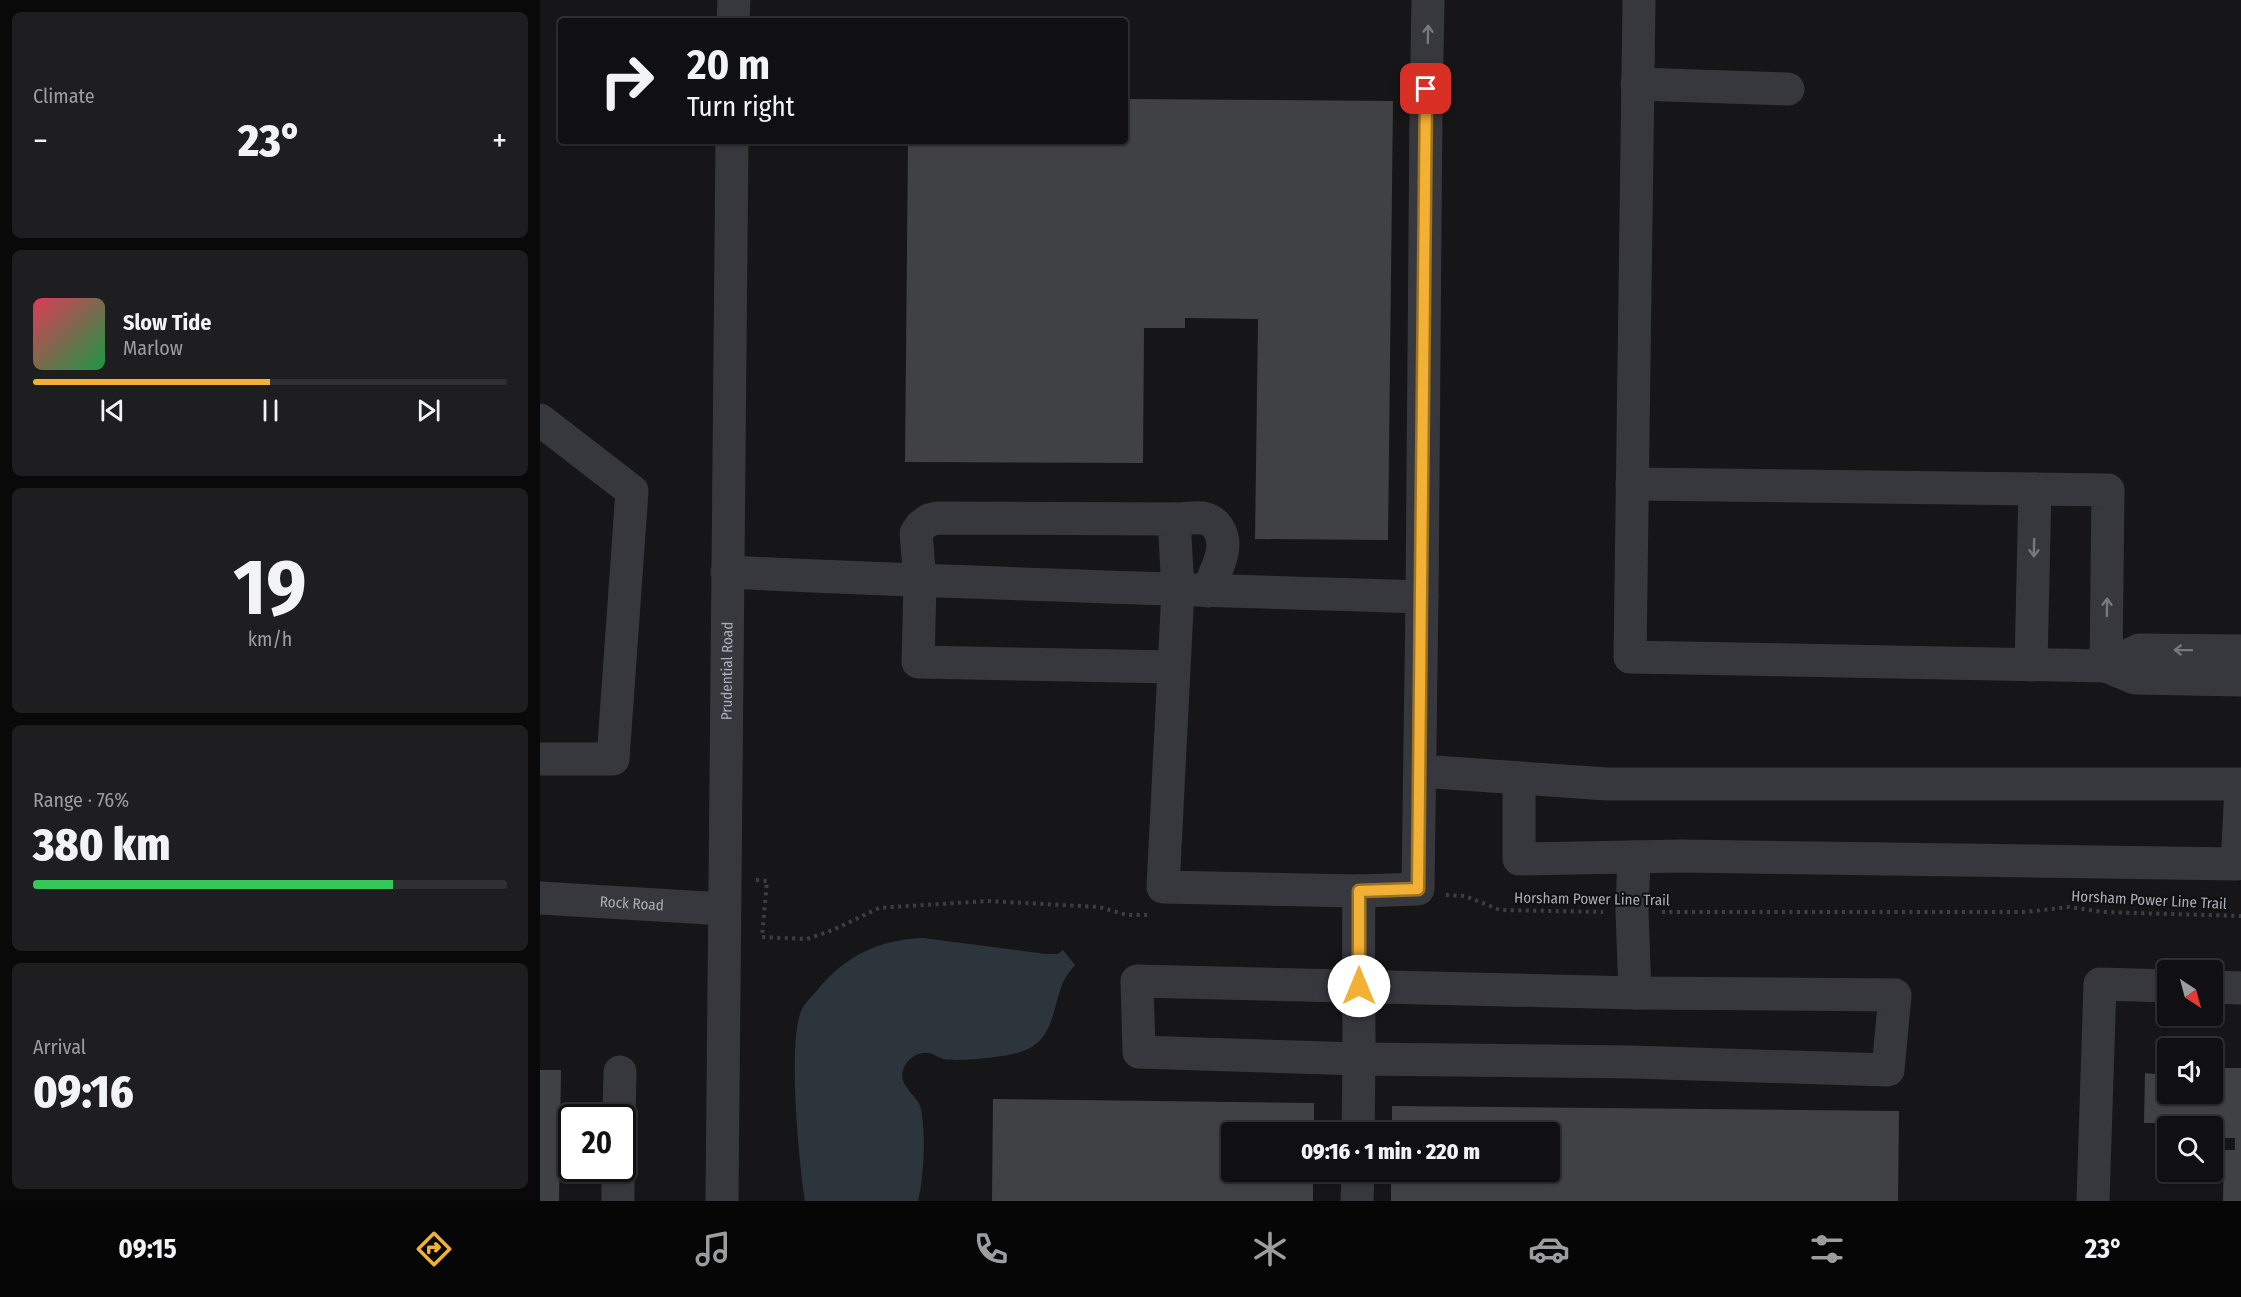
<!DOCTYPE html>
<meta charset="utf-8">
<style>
:root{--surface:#101012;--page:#1e1e20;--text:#f1f3f6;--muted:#9c9d9f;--line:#303032;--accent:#f2b134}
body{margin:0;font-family:"Fira Sans Condensed",sans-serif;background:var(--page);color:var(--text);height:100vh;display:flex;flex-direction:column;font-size:22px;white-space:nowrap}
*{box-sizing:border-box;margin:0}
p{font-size:20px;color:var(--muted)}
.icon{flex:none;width:33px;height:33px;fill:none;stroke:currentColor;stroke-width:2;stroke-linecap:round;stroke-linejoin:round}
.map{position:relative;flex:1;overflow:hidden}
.drawer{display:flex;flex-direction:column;gap:12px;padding:12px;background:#09090a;width:540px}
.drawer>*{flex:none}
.banner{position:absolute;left:18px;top:18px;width:570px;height:126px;border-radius:6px;box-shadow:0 2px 4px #0004,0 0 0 2px var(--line);background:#101012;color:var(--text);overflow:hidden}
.needle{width:39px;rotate:144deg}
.controls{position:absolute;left:1617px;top:960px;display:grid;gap:12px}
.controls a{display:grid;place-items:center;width:66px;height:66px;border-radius:6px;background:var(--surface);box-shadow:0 2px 4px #0004,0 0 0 2px var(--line);font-size:30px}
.speed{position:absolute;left:18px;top:1104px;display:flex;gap:12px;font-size:30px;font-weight:700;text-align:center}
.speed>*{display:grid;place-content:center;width:78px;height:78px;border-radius:50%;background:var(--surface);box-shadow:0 2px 4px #0004,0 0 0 2px var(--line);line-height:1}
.speed .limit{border:3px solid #111;border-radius:9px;background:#fff;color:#111}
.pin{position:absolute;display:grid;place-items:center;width:51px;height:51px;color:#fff;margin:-26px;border-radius:12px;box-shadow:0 3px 9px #0006}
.me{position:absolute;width:66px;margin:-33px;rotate:0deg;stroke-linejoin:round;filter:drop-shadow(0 0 4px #0008)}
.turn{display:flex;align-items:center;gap:21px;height:126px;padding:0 30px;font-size:27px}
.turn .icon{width:78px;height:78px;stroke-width:2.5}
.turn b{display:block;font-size:42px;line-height:51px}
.big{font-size:45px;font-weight:800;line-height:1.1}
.drawer .widget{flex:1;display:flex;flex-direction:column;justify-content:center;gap:9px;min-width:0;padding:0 21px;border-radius:9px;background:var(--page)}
.drawer .dial{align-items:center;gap:0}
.dial b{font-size:78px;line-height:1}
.song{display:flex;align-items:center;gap:18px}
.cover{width:72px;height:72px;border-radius:9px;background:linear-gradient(135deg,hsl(350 70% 55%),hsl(140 70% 35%))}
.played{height:6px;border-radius:3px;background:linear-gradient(90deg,var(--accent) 50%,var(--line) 50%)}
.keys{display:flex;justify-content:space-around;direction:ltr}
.heat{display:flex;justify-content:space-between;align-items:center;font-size:33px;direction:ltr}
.charge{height:9px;border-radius:4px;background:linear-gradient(90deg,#34c759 76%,var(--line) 0)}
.trip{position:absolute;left:681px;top:1122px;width:339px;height:60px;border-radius:6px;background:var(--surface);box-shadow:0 2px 4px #0004,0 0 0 2px var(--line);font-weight:800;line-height:60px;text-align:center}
.dock{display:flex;height:96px;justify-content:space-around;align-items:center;background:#060607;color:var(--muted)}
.dock .icon{width:42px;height:42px}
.dock .selected{color:var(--accent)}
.dock b{font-size:27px;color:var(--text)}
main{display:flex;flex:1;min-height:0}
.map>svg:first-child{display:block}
.water{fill:#2c353c}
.building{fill:#404145}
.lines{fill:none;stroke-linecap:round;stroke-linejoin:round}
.path{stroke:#3d3f44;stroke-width:4;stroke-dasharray:3 4.5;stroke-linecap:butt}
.minor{stroke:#37383d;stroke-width:33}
.oneway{stroke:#757881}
.route-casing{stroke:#9d7322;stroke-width:15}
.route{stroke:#f2b134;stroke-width:10}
.labels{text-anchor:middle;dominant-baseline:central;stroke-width:4.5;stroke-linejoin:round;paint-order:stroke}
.street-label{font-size:15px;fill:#a8adb8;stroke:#111113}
</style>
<main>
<section class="drawer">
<div class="widget"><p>Climate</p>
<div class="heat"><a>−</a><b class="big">23°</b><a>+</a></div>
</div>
<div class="widget">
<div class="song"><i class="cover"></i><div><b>Slow Tide</b><p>Marlow</p></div></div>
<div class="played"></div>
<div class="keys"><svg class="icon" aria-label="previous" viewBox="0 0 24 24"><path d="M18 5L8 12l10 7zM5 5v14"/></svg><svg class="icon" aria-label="pause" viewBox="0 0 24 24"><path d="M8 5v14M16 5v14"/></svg><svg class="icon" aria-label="next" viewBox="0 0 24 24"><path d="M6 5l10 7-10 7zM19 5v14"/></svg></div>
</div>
<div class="widget dial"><b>19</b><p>km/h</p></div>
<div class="widget"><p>Range · 76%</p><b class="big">380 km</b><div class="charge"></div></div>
<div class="widget"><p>Arrival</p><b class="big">09:16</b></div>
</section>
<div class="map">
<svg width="1701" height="1201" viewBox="0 0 1701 1201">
<rect width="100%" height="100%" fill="#161618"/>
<path class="water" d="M383 938 506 954H518L523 950 535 965C530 971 525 977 522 985 511 1013 514 1043 477 1053 463 1057 418 1062 404 1059 396 1057 393 1052 383 1053 374 1054 366 1061 363 1070 358 1087 378 1095 381 1109 386 1135 384 1176 378 1201H265C259 1165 247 1039 262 1009 266 1001 274 995 279 988 307 955 339 940 383 938Z"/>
<g class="building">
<polygon points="585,99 853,101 848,540 715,539 718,319 645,318 645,328 604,328 603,463 365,462 368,141 585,141"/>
<polygon points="1616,1066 1628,1067 1628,1094 1672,1094 1672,1068 1701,1068 1701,1201 1683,1201 1684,1150 1695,1150 1695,1138 1672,1138 1672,1126 1628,1126 1628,1137 1618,1137 1618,1123 1604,1123 1605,1073 1615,1074"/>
<polygon points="0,1070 21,1070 19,1201 0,1201"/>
<polygon points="453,1099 774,1103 774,1132 692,1132 692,1172 773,1172 773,1201 452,1201"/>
<polygon points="852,1106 1359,1111 1358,1201 851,1201 851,1172 1010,1172 1010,1132 852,1132"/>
</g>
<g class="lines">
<g class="path">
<polyline points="216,880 227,881 222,937 267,939 293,930 339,908 447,901 559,907 587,915 610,915"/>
<polyline points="906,895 925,896 960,910 1063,912"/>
<polyline points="1122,912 1486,912 1529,907 1563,912 1701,916"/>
</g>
<g class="minor">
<polyline points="1099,0 1090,657 1566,666 1595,678 1701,680"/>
<polyline points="193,21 194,0"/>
<polyline points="1097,84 1248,89"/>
<polyline points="0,420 92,491 73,759 0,759"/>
<polyline points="1092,484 1568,490 1566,666"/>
<path d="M634 519C643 519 654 517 663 518 669 519 675 523 678 528 691 547 675 571 668 591"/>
<path d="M187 572C419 583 650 590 882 597L878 889 819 891 623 887 638 590 634 519 397 518 389 520 381 526 376 533 380 582 378 662 634 667"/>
<polyline points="882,597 886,111 888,0"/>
<polyline points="1491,665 1495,489"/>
<polyline points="1566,666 1599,650 1701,651"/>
<polyline points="880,771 1067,784 1701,784"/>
<polyline points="979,778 979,859 1141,856 1697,864 1701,788"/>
<path d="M819 891C818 947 819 1003 819 1059L599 1052 597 981 1095 993"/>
<path id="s1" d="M0 898 184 909"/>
<polyline points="1672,987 1701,988"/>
<polyline points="79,1118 80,1072"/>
<polyline points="818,1132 819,1059 1091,1062 1348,1070 1355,995 1095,993 1092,912 1094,857"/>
<polyline points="78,1201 78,1168"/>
<path id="s2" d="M182 1201 192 141"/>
<polyline points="817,1201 818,1172"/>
<polyline points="1553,1201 1560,984 1628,986"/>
</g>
</g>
<defs><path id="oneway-shaft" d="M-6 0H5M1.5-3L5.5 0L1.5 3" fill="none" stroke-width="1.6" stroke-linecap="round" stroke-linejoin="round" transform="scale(1.5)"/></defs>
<g class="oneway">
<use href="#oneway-shaft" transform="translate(888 34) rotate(-89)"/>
<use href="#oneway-shaft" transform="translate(1494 548) rotate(91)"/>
<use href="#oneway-shaft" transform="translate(1567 607) rotate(-89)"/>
<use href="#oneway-shaft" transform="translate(1643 650) rotate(-179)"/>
</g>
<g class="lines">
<defs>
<polyline id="route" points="819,986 819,891 878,889 886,89"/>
</defs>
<use href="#route" class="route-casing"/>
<use href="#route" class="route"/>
</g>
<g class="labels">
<g class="street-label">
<text stroke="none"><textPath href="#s2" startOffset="530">Prudential Road</textPath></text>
<text transform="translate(1052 899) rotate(1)">Horsham Power Line Trail</text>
<text transform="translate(1609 900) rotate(3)">Horsham Power Line Trail</text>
<text stroke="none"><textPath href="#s1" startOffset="92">Rock Road</textPath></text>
</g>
</g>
</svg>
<div class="controls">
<a><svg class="needle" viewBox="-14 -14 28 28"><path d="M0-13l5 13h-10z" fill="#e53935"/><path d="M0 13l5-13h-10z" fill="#9c9d9f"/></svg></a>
<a><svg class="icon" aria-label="sound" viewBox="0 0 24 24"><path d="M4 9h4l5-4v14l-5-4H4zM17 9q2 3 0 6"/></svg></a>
<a><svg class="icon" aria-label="search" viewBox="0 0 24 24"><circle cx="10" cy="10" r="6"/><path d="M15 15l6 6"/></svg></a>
</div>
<div class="speed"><div class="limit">20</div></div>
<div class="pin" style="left:886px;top:89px;background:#d93025"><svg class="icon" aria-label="arrive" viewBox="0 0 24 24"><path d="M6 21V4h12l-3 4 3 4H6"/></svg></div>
<svg class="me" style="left:819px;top:986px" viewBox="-20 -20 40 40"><circle r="19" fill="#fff"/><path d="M0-13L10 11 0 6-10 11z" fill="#f2b134"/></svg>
<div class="trip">09:16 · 1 min · 220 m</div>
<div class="banner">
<div class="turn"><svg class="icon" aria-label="right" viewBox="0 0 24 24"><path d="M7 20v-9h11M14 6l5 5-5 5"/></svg><div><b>20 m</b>Turn right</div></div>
</div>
</div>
</main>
<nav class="dock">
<b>09:15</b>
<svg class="icon selected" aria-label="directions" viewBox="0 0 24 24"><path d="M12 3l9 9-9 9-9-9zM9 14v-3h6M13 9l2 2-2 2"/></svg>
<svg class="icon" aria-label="music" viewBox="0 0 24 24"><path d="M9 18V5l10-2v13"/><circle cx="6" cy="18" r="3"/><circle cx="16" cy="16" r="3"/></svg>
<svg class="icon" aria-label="phone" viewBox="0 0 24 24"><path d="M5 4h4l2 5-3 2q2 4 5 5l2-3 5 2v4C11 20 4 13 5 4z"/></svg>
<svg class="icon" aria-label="climate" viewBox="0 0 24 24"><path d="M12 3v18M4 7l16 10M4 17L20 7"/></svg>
<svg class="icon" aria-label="car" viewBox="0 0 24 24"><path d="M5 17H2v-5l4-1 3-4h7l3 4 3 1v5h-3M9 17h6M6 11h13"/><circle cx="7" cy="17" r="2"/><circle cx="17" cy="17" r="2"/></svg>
<svg class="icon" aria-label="filters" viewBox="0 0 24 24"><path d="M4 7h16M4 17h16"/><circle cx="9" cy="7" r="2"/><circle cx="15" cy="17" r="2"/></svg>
<b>23°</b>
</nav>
